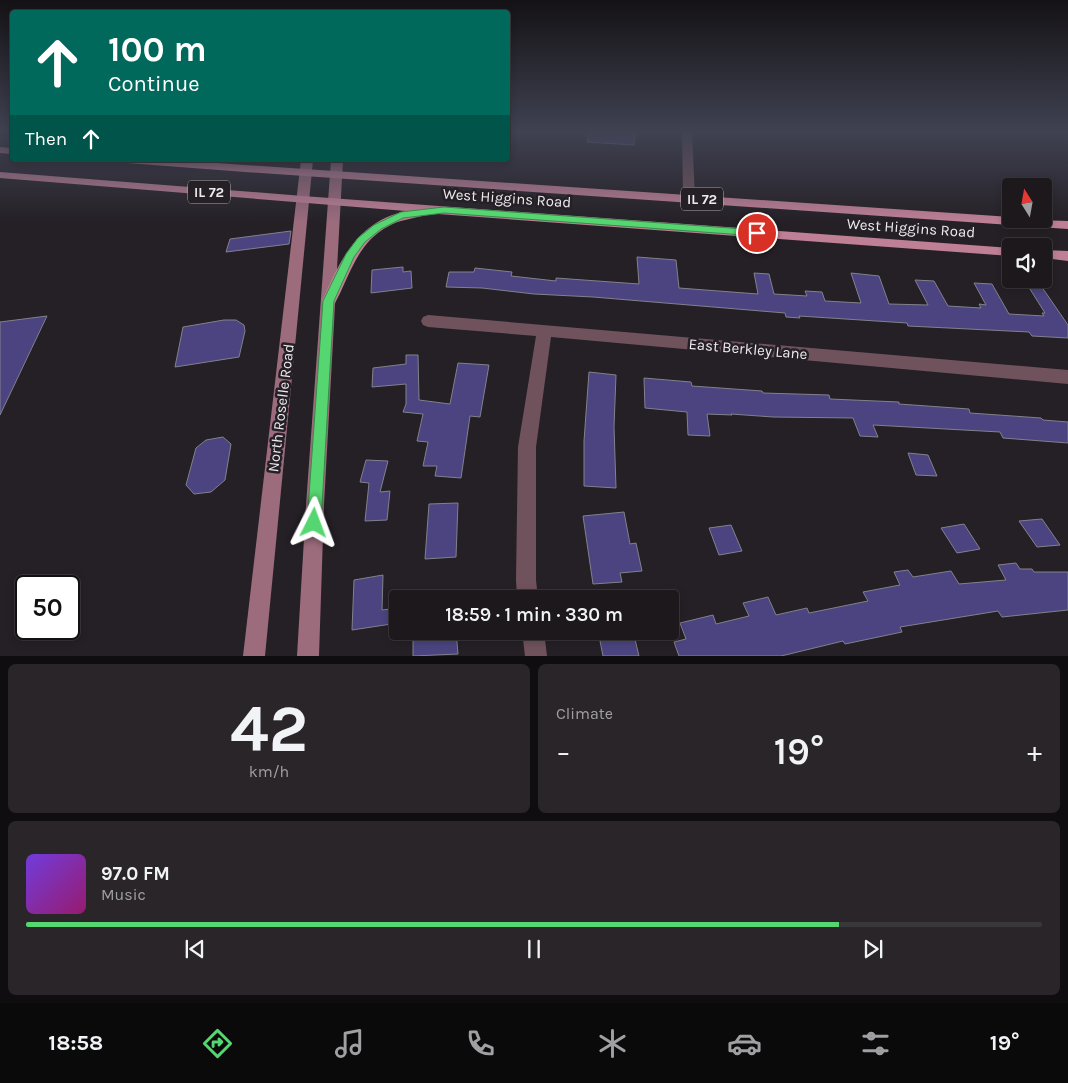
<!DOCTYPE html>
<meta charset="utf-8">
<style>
:root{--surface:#1c181c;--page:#292529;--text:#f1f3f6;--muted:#a0a0a3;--line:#3a373b;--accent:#56d671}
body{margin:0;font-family:Karla,sans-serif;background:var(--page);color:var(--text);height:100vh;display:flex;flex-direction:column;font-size:19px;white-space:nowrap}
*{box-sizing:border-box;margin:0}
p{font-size:16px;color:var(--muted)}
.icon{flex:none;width:28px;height:28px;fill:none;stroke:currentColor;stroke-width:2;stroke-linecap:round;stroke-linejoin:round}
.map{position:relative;height:656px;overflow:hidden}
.side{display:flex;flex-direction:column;gap:8px;padding:8px;background:#0f0d0f;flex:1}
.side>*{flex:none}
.guide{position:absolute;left:10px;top:10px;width:500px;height:152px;border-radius:5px;box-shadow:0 2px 8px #0003,0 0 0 1px var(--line);background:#00695c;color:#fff;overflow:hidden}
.needle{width:32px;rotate:349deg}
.fabs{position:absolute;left:1002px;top:178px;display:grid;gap:10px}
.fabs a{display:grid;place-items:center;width:50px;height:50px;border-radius:5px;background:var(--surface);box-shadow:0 2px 8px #0003,0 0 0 1px var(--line);font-size:25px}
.speed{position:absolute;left:15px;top:575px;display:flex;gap:10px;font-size:25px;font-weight:700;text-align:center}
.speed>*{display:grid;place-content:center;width:65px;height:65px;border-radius:50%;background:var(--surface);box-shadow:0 2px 8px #0003,0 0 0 1px var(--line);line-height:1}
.speed .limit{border:2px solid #111;border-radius:8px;background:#fff;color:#111}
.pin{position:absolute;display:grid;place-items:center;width:42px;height:42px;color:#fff;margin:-21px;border:2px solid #fff;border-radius:50%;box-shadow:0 1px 5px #0007}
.me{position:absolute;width:55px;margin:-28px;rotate:3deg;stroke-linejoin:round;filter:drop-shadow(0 0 4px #0008)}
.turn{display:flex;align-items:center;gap:18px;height:105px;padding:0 15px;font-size:22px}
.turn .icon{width:65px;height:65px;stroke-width:2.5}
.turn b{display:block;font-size:35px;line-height:42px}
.then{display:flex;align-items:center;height:48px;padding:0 15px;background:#0003;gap:10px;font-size:19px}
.big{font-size:38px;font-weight:600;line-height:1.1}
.side .card{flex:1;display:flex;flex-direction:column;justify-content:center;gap:8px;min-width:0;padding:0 18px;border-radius:8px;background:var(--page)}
.side .dial{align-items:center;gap:0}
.dial b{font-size:65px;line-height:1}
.song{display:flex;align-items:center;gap:15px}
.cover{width:60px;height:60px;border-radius:8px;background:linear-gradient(135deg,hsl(260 70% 55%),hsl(320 70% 35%))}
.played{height:5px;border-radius:2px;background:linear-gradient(90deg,var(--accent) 80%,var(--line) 80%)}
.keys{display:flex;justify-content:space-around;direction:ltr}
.heat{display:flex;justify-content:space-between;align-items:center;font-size:28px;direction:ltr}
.side .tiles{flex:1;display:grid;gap:8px;grid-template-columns:1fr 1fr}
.card:last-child{grid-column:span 2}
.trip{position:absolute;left:389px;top:590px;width:290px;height:50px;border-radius:5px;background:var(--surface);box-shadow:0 2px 8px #0003,0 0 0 1px var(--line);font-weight:600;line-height:50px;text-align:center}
.menu{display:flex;height:80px;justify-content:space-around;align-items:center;background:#0b0a0b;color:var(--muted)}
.menu .icon{width:35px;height:35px}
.menu .selected{color:var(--accent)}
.menu b{font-size:22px;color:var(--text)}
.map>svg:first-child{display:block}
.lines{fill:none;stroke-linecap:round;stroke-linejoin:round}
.stream{stroke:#000e26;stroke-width:4}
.building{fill:#4b4480;stroke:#82818b}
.street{fill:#70525c;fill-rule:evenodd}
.secondary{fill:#9c6c7d;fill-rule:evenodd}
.primary{fill:#bf8096;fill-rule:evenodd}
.route{fill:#56d671;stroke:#388b49}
.labels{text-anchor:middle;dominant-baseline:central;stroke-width:5;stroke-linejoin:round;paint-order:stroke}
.shield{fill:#252026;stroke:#b1adb2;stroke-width:1}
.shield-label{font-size:14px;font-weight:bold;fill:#edeaee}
.street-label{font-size:15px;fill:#edeaee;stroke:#252026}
</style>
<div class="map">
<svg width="1068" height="656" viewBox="0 0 1068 656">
<rect width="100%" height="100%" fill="#252026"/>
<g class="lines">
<polyline class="stream" points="0,133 12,134"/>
</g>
<g class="building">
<polygon points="588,131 635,131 634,145 587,142"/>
<polygon points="291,231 289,244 226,252 230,239"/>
<polygon points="637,257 676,260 679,288 758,294 754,273 769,274 774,294 807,296 805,291 822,292 825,301 861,303 851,273 879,276 889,304 928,305 915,280 934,281 948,306 981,308 979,304 986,305 974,283 992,284 1009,314 1044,316 1042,313 1045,313 1028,286 1037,280 1068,325 1068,338 1032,336 1029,332 908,326 907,323 799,316 800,318 786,317 785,313 593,297 534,294 482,288 446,287 449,272 474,272 475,268 512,272 511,276 556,281 556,278 639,284"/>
<polygon points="403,267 403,272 411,271 412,288 371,293 372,270"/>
<polygon points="47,316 0,415 0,322"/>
<polygon points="224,320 236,320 244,325 245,331 239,357 175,367 183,327"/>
<polygon points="406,355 418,355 419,400 450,404 458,363 489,365 480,417 470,416 461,478 435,476 437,466 423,466 428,442 417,441 423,414 403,412 406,404 406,384 372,387 373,368 406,364"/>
<polygon points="589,372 616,375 614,427 616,488 584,486 584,441"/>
<polygon points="644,378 691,382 692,386 762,391 763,393 829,395 830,399 899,402 899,404 969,409 970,413 1041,418 1043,420 1068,422 1068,443 1003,438 1000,432 873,425 878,437 860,436 853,418 773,417 731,414 732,415 707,414 710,436 688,435 687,412 645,408"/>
<polygon points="223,437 231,444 225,480 211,492 194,494 186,485 196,448 206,440"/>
<polygon points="908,453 928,455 937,476 916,475"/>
<polygon points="366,460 388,461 380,492 390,491 387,520 365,521 369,483 360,482"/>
<polygon points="458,503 456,557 425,559 429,504"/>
<polygon points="624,512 630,544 636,543 642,571 620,573 622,582 593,584 583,516"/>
<polygon points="1042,519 1060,545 1037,547 1019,521"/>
<polygon points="964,524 980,549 957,553 941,528"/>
<polygon points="731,525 742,551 719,555 709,528"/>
<polygon points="1016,563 1020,569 1032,569 1034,572 1068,572 1068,610 1002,617 998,611 900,627 902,632 845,644 843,641 781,656 679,656 674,642 686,639 680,623 713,615 716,624 749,616 743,603 768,597 776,615 807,608 809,613 868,601 863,592 900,585 894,572 908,570 913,577 951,571 959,584 1006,580 998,565"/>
<polygon points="383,575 382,610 398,608 398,623 352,630 354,580"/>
<polygon points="413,631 456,631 458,654 413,656"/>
<polygon points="598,631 633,631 639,656 603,656"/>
</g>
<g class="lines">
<g class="street">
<polygon points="682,131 692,131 695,198 689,202 683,198"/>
<polygon points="428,315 1068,370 1068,384 551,337 536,447 536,580 538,599 517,599 516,580 518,447 536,336 428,327 423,325 421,321 423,317"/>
<polygon points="522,631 544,631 547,656 525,656"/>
</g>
<g class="secondary">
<polygon points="301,160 313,160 265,656 243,656"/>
<polygon points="331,160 343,160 324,505 319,656 297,656 306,505"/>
</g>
<g class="primary">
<polygon points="0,147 12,148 12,154 0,153"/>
<polygon points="121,160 173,160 1011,217 1011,219 1068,221 1068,229 245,172 127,163"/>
<path d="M0 172 303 196 1011 248V256L424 213 422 216C411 219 399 220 389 226 357 242 350 276 334 305L329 306 324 305 322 301C341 259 357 222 406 211L0 178Z"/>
<polygon points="1044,250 1068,251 1068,261 1044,258"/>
</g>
</g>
<linearGradient id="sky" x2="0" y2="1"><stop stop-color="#141215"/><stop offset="0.59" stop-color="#404252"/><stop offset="1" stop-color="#404252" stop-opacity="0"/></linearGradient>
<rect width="1068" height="223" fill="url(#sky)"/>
<polygon class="route" points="444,207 757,230 762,233 757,236 444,213 403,218 381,229 365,242 354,257 334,301 321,523 319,528 314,530 309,528 307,523 323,301 346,254 358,238 374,225 401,212"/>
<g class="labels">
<g class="shield">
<rect x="188" y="180.5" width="42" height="23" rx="4"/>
<rect x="681" y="187.5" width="42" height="23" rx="4"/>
</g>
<g class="shield-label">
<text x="209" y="192">IL 72</text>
<text x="702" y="199">IL 72</text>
</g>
<g class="street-label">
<text transform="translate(507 198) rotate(4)">West Higgins Road</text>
<text transform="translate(911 228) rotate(4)">West Higgins Road</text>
<text transform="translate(748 349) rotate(5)">East Berkley Lane</text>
<text transform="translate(281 408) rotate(-83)">North Roselle Road</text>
</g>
</g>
</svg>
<div class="fabs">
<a><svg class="needle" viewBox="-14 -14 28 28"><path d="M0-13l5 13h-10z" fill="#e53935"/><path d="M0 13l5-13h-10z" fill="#a0a0a3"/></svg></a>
<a><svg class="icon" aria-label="sound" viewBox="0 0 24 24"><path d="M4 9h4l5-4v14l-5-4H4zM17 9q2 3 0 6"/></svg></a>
</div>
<div class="speed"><div class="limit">50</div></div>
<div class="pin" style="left:757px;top:233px;background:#d93025"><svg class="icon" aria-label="arrive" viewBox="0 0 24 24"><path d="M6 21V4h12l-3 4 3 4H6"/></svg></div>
<svg class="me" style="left:314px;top:523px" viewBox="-20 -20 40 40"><path d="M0-17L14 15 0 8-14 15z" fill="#56d671" stroke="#fff" stroke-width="4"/></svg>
<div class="trip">18:59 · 1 min · 330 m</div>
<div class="guide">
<div class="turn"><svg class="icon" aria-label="ahead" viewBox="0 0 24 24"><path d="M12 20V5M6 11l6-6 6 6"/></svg><div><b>100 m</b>Continue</div></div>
<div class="then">Then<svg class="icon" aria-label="ahead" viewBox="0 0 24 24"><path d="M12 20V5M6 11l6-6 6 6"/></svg></div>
</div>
</div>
<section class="side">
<div class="tiles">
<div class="card dial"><b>42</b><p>km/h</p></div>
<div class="card"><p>Climate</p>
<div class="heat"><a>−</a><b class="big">19°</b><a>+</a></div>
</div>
<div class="card">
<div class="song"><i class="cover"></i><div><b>97.0 FM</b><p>Music</p></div></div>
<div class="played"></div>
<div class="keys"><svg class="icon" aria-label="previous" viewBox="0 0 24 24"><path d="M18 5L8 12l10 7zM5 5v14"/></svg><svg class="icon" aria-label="pause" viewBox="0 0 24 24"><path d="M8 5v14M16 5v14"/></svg><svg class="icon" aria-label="next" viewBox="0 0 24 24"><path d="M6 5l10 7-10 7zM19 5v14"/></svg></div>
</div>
</div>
</section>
<nav class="menu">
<b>18:58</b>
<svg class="icon selected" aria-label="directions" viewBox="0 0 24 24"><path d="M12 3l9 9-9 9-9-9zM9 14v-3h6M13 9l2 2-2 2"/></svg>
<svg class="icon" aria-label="music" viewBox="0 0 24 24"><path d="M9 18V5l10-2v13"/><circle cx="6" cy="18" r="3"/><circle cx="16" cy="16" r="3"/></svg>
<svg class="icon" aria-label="phone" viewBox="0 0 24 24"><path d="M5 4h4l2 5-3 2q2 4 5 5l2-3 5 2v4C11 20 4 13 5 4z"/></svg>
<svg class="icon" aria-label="climate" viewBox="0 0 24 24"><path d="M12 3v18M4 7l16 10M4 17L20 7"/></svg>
<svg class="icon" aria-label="car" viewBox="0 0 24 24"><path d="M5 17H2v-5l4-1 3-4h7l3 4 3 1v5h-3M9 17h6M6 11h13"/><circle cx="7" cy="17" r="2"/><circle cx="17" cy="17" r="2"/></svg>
<svg class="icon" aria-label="filters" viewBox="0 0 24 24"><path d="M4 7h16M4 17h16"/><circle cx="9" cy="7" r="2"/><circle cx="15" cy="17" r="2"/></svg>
<b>19°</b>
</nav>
